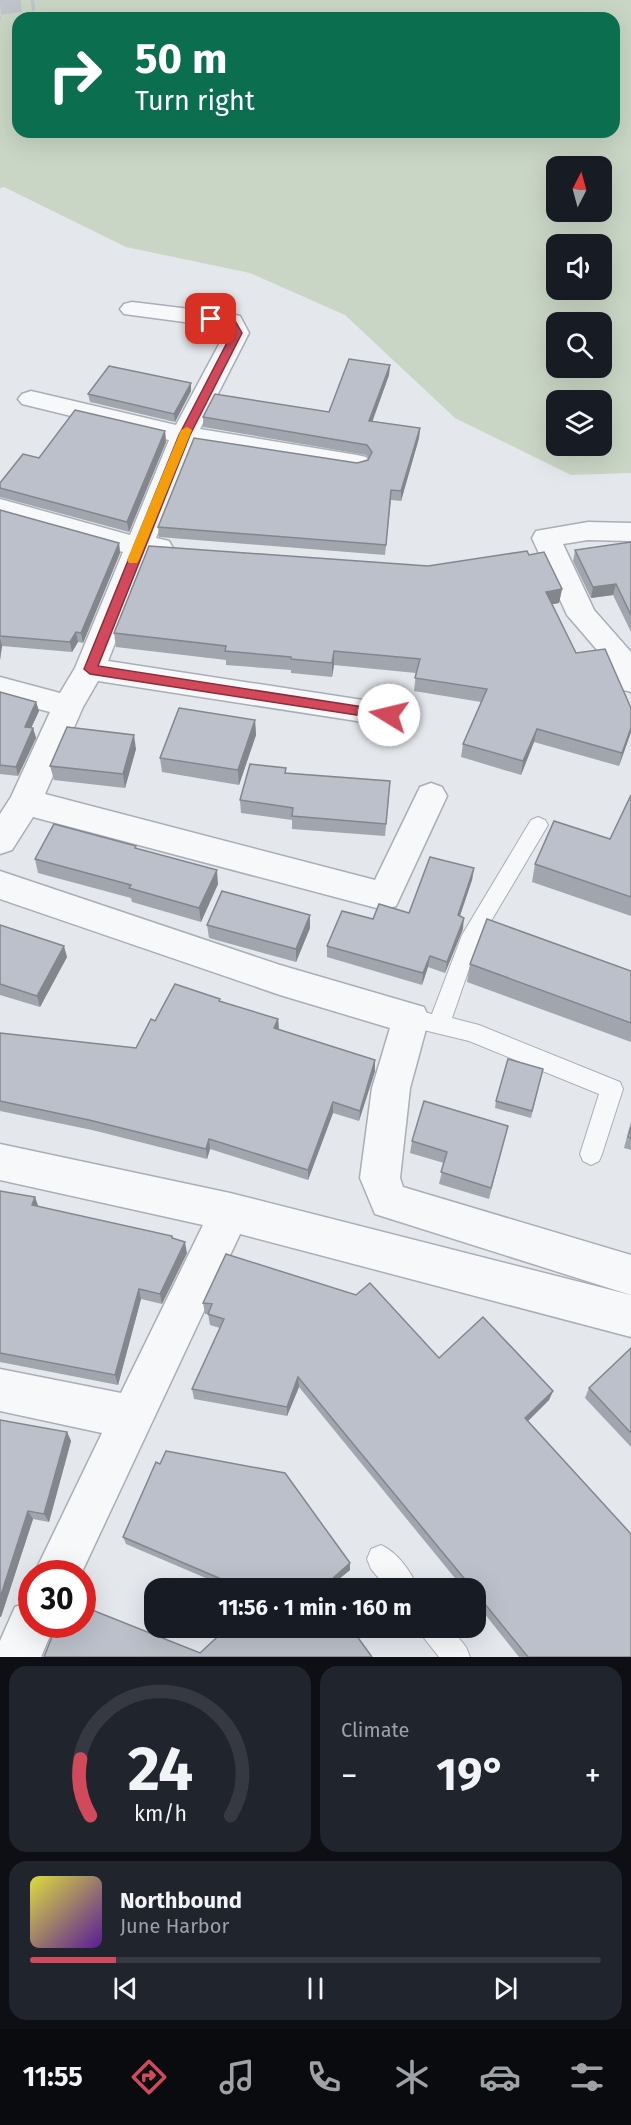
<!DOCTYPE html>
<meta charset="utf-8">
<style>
:root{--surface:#171b24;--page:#20242c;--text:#f1f3f6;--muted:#9ea1a6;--line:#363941;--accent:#d1495b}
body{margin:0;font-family:"Fira Sans",sans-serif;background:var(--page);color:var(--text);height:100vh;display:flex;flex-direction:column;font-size:22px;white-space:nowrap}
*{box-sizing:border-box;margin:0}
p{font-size:20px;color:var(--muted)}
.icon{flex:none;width:33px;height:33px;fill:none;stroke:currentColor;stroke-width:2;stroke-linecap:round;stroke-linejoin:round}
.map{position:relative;height:1657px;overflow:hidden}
.side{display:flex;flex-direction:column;gap:9px;padding:9px;background:#0d0f14;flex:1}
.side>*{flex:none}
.top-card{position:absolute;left:12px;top:12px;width:608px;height:126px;border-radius:18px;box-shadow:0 6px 24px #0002;background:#0b6e4f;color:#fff;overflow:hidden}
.needle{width:39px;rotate:6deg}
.controls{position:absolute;left:546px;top:156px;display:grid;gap:12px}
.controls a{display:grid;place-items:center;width:66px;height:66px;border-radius:12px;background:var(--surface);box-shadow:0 6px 24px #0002;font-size:30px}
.speed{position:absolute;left:18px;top:1560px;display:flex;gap:12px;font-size:30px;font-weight:700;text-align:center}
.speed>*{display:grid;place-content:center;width:78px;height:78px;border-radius:50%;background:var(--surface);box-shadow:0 6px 24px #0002;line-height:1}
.speed .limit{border:9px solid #d22;background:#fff;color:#111}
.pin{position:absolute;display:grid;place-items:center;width:51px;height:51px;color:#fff;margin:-26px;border-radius:12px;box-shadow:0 3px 9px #0006}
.me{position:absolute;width:66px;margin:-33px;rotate:279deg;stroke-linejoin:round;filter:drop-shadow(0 0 4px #0008)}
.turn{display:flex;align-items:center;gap:21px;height:126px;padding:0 24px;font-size:27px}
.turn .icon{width:78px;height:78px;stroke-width:2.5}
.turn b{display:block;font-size:42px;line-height:51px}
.big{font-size:45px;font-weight:700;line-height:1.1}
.side .widget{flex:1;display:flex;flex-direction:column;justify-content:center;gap:9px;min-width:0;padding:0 21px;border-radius:18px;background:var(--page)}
.side .dial{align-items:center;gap:0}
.dial svg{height:156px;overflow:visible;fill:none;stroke:var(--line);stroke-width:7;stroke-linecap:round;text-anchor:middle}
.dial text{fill:var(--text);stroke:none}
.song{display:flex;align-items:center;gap:18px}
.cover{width:72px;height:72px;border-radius:9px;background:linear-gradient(135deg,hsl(60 70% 55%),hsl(270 70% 35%))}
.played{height:6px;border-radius:3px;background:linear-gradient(90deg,var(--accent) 15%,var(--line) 15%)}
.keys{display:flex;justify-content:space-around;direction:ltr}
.heat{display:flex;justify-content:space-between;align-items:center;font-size:33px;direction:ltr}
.side .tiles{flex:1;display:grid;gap:9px;grid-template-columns:1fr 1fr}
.widget:last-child{grid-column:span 2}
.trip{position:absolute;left:144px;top:1578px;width:342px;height:60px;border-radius:18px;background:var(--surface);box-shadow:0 6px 24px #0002;font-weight:700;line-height:60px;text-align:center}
.tab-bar{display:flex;height:96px;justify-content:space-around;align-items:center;background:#090b0e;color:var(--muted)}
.tab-bar .icon{width:42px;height:42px}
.tab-bar .active{color:var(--accent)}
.tab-bar b{font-size:27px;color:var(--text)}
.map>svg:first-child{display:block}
.green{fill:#c9d6c5;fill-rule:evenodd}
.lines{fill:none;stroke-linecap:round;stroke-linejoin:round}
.motorway-tunnel{stroke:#bfc3cb;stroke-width:21;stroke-dasharray:21 10;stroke-linecap:butt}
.service-casing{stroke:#a9aeb7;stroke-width:2}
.minor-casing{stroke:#a9aeb7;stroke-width:3}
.path{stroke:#c2c5cb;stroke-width:2;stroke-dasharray:3 3;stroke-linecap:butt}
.service{fill:#f7f8fa;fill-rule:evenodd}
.minor{fill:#f7f8fa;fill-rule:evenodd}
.wall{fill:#a1a5ae}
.shaded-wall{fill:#83868d}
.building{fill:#bbc0ca;stroke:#83868d;stroke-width:1.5}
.route{fill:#d1495b;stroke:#882f3b;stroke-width:1.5}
.slow{fill:#f59e0b}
</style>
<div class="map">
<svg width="631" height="1657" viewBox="0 0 631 1657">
<rect width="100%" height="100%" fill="#e4e7ec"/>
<path class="green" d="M0 0H631V473L571 475 455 418 345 315 250 273 126 247 4 187 0 188ZM18 18H614V132H18ZM556 166H602V212H556ZM556 244H602V290H556ZM556 322H602V368H556ZM556 400H602V446H556Z"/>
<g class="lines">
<polyline class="motorway-tunnel" points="0,4 34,0"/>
<defs>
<g id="service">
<polygon points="538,817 545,820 548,825 478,943 452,1018 479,1025 620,1082 623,1089 602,1154 599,1161 591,1165 583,1161 580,1154 599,1094 469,1041 403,1025 400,1018 403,1011 411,1009 432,1014 462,935 531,820"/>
<path d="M381 1545C397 1552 412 1572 417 1588H387L371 1569 367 1559 371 1549Z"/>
<polygon points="420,1628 451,1628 466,1647 470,1657 439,1657 424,1638"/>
</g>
<g id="minor">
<polygon points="132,302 231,314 240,316 249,333 200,429 357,455 366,457 370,463 366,469 357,471 193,445 156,538 169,541 173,548 169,555 149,557 108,661 389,704 400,707 405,715 400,723 389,726 98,681 83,707 45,794 375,880 420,787 431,783 442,787 447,796 396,906 384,910 33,817 12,850 0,854 0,814 11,797 50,712 0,699 0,677 60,693 75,668 123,552 0,517 0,499 130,535 169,440 22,404 18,399 22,394 31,391 176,425 225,333 222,327 124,314 120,309 124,304"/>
<polygon points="588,522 631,523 631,541 588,540 563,544 594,610 631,652 631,692 620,689 604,658 567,615 532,538 536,531"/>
<polygon points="0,871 280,965 424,1007 429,1018 410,1088 400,1178 403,1187 631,1255 631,1295 375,1214 360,1178 372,1088 390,1028 280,995 0,899"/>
<polygon points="0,1144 230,1193 631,1295 631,1337 240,1234 81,1574 34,1574 102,1433 0,1411 0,1369 121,1393 203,1225 0,1180"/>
<polygon points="32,1601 32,1624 55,1624 41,1657 0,1657 0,1641 15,1607"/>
</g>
</defs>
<use href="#service" class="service-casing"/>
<use href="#minor" class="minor-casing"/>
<polyline class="path" points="0,16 1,19"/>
<use href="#service" class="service"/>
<use href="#minor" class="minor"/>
</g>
<g class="wall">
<polygon points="390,365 389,375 372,421 420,428 419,438 401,501 391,500 385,555 159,537 158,527 368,460 369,458 366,455 203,427 203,417 329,412"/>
<polygon points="191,383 191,391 175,422 90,402 88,394"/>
<polygon points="165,431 166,442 129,532 0,497 0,483 39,458"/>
<polygon points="0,510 119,543 120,553 83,643 78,642 72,652 2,646 0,660"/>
<polygon points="631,542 631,632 613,595 591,598 573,561 575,550"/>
<polygon points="529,555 562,589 559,603 552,604 576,653 631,708 631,732 619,766 534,742 521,775 461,757 463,744 481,702 414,691 416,673 334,665 332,677 291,673 291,670 226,665 226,660 116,647 114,633 428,566"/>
<polygon points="0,692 36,702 39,711 31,728 33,728 36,738 18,776 0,774"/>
<polygon points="255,720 256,735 239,785 162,772 160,758"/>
<polygon points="136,749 125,788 54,780 50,766"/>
<polygon points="286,768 286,773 389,794 385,836 292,829 292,820 241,813 240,800"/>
<polygon points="631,795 631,916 532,882 535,864 610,839"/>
<polygon points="136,849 218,884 201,922 132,902 131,898 38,873 35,859"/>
<polygon points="474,868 472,880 460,916 463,929 445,973 428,967 422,985 327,957 327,946 373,919 409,913"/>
<polygon points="0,925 67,957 40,1007 0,995"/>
<polygon points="207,925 310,928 296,962 209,938"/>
<polygon points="470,964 631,971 631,1042 467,982"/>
<polygon points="220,1002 278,1019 279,1030 375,1060 375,1071 359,1121 333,1113 308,1180 210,1149 207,1159 92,1130 0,1111 0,1033 136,1048 155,1021"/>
<polygon points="543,1069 531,1118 495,1108 496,1101"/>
<polygon points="631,1121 631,1150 624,1148"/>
<polygon points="505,1138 489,1199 439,1184 444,1163 410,1153 412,1141"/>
<polygon points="0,1191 38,1207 172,1236 173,1238 187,1253 162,1304 141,1299 118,1385 0,1362"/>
<polygon points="203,1303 439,1358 553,1391 549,1400 528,1421 631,1657 519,1657 476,1603 476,1588 463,1588 299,1387 287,1416 194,1399 192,1389 220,1328 210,1325 208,1314 205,1314"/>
<polygon points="631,1348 631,1447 585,1398 589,1388"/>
<polygon points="0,1420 67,1432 71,1441 49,1522 33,1519 1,1617 0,1617"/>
<polygon points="123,1537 350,1563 350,1570 328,1588 229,1588 126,1544"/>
</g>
<g class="shaded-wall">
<polygon points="390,365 389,375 369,431 369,421"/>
<polygon points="191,383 191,391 175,422 174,414"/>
<polygon points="420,428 419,438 401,501 401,491"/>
<polygon points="165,431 166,442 129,532 127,522"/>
<polygon points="119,543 120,553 83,643 81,633"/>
<polygon points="616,584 613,595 591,598 593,587"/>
<polygon points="562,589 559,603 544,606 546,592"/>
<polygon points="76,632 78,642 72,652 70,642"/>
<polygon points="0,638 2,646 0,660"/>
<polygon points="334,651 334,665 332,677 332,663"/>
<polygon points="36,702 39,711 27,737 25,727"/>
<polygon points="255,720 256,735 239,785 238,770"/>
<polygon points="33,728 36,738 18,776 16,767"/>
<polygon points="631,728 631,732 619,766 622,753"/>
<polygon points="537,729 534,742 521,775 523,761"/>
<polygon points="134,735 136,749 125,788 123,774"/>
<polygon points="474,868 472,880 456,927 458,915"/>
<polygon points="217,870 218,884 201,922 199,908"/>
<polygon points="310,915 310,928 296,962 296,949"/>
<polygon points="464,918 463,929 445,973 447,962"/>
<polygon points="64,946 67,957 40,1007 37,996"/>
<polygon points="430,956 428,967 422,985 423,973"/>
<polygon points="278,1019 279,1030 274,1028"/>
<polygon points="375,1060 375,1071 359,1121 360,1111"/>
<polygon points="333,1102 333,1113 308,1180 308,1170"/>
<polygon points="209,1139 210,1149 207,1159 206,1149"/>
<polygon points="35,1197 39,1208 32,1205"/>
<polygon points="185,1242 187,1253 162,1304 160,1294"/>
<polygon points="139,1289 141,1299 118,1385 115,1375"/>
<polygon points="298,1377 299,1387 287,1416 287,1407"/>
<polygon points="553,1391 549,1400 522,1427 525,1418"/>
<polygon points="67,1432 71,1441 49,1522 44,1514"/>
<polygon points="28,1511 33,1519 1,1617 0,1616 0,1598"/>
<polygon points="350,1563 350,1570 328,1588 323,1588 323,1587"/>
</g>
<g class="building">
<polygon points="349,359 390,365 369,421 420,428 401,491 391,490 386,545 158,527 194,438 357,463 368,460 372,452 367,445 203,417 215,394 329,412"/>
<polygon points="109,366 191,383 174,414 88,394"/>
<polygon points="75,410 165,431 127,522 0,488 0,483 23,454 39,458"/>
<polygon points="0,510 119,543 81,633 76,632 70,642 0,636"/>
<polygon points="631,542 631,615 616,584 593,587 575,550"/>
<polygon points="149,546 428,566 527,551 529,555 544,552 562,589 546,592 576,653 605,649 631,708 631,728 622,753 537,729 523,761 463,744 487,689 415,678 420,659 334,651 332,663 291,659 291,657 225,651 226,646 114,633"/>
<polygon points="0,692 36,702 25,727 33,728 16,767 0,765"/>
<polygon points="179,708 255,720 238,770 160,758"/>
<polygon points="67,727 134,735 123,774 50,766"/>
<polygon points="250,764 286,768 285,773 390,781 386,824 292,816 293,808 240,800"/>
<polygon points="631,795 631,897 535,864 554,821 610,839"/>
<polygon points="54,824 136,846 135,848 217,870 199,908 129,888 131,885 35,859"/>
<polygon points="430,857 474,868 458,915 464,918 447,962 430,956 423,973 327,946 342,911 373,919 379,904 409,913"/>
<polygon points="222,891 310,915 296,949 207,925"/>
<polygon points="487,919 631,971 631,1023 470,964"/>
<polygon points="0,925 64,946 37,996 0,984"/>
<polygon points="175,984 220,999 219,1001 278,1019 274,1028 375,1060 360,1111 333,1102 308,1170 209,1139 206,1149 89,1120 0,1101 0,1033 136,1048 151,1019 155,1021"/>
<polygon points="508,1059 543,1069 532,1111 496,1101"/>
<polygon points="424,1101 508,1126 491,1188 441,1172 447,1152 412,1141"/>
<polygon points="631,1127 631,1138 628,1137"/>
<polygon points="0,1191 35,1197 32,1205 172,1236 172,1238 185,1242 160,1294 139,1289 115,1375 0,1353"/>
<polygon points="226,1254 356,1295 370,1283 439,1358 483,1317 553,1391 525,1418 631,1534 631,1657 528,1657 476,1593 476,1588 472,1588 298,1377 287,1407 192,1389 224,1319 208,1314 212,1304 203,1303"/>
<polygon points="631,1348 631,1433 589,1388"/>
<polygon points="0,1420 67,1432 44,1514 28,1511 0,1598"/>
<polygon points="166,1451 285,1473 350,1563 323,1587 323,1588 242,1588 123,1537 156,1462 160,1464"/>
<polygon points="82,1606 200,1653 227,1628 351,1628 372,1657 44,1657 57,1624 82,1624"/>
</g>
<polygon class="route" points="211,316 234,319 242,333 190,435 98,666 389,711 395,715 393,719 389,720 90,674 84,669 179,435 232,333 227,324 208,321 206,319"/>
<polygon class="slow" points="187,427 192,430 139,560 137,563 129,563 127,560 181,430"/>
</svg>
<div class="controls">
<a><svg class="needle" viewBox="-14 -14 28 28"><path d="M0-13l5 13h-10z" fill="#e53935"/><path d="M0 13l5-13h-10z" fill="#9ea1a6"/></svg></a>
<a><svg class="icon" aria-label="sound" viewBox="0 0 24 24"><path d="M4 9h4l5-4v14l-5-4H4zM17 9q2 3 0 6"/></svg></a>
<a><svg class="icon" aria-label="search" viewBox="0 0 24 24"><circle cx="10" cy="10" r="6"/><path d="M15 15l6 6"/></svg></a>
<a><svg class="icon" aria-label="layers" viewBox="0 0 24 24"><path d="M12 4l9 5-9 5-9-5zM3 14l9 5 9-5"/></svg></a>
</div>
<div class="speed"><div class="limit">30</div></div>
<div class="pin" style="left:211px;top:319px;background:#d93025"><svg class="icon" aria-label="arrive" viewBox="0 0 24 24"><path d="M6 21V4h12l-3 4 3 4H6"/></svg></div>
<svg class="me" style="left:389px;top:715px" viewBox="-20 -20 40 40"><circle r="19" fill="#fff"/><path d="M0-13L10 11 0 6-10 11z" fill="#d1495b"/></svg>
<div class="trip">11:56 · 1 min · 160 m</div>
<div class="top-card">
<div class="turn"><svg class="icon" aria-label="right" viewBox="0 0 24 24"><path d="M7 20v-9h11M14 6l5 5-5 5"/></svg><div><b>50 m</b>Turn right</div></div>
</div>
</div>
<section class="side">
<div class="tiles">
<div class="widget dial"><svg viewBox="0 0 100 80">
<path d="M14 69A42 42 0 1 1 86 69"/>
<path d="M14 69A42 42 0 0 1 9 40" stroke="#d1495b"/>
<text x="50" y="56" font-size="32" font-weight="700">24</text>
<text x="50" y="72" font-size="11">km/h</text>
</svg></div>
<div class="widget"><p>Climate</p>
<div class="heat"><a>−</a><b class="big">19°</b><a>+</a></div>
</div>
<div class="widget">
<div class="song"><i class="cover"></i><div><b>Northbound</b><p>June Harbor</p></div></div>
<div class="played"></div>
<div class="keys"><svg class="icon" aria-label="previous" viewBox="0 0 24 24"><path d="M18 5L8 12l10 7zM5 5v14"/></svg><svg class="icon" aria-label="pause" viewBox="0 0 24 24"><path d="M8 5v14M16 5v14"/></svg><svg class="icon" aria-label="next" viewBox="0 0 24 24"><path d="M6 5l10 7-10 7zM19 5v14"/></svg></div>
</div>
</div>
</section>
<nav class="tab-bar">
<b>11:55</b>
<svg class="icon active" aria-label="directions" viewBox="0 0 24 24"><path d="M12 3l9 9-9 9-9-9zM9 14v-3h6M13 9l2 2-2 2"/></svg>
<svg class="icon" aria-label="music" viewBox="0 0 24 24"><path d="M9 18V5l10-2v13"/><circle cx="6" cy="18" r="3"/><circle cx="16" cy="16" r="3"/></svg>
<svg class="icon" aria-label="phone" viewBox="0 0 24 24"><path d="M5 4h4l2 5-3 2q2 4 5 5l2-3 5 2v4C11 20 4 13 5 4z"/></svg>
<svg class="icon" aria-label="climate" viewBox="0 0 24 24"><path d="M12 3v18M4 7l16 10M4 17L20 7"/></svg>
<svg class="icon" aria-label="car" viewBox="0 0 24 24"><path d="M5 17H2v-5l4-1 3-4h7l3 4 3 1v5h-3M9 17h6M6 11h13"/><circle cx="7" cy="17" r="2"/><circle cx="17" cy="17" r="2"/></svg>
<svg class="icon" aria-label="filters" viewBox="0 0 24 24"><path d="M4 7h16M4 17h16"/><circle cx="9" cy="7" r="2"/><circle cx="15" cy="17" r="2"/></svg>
</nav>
